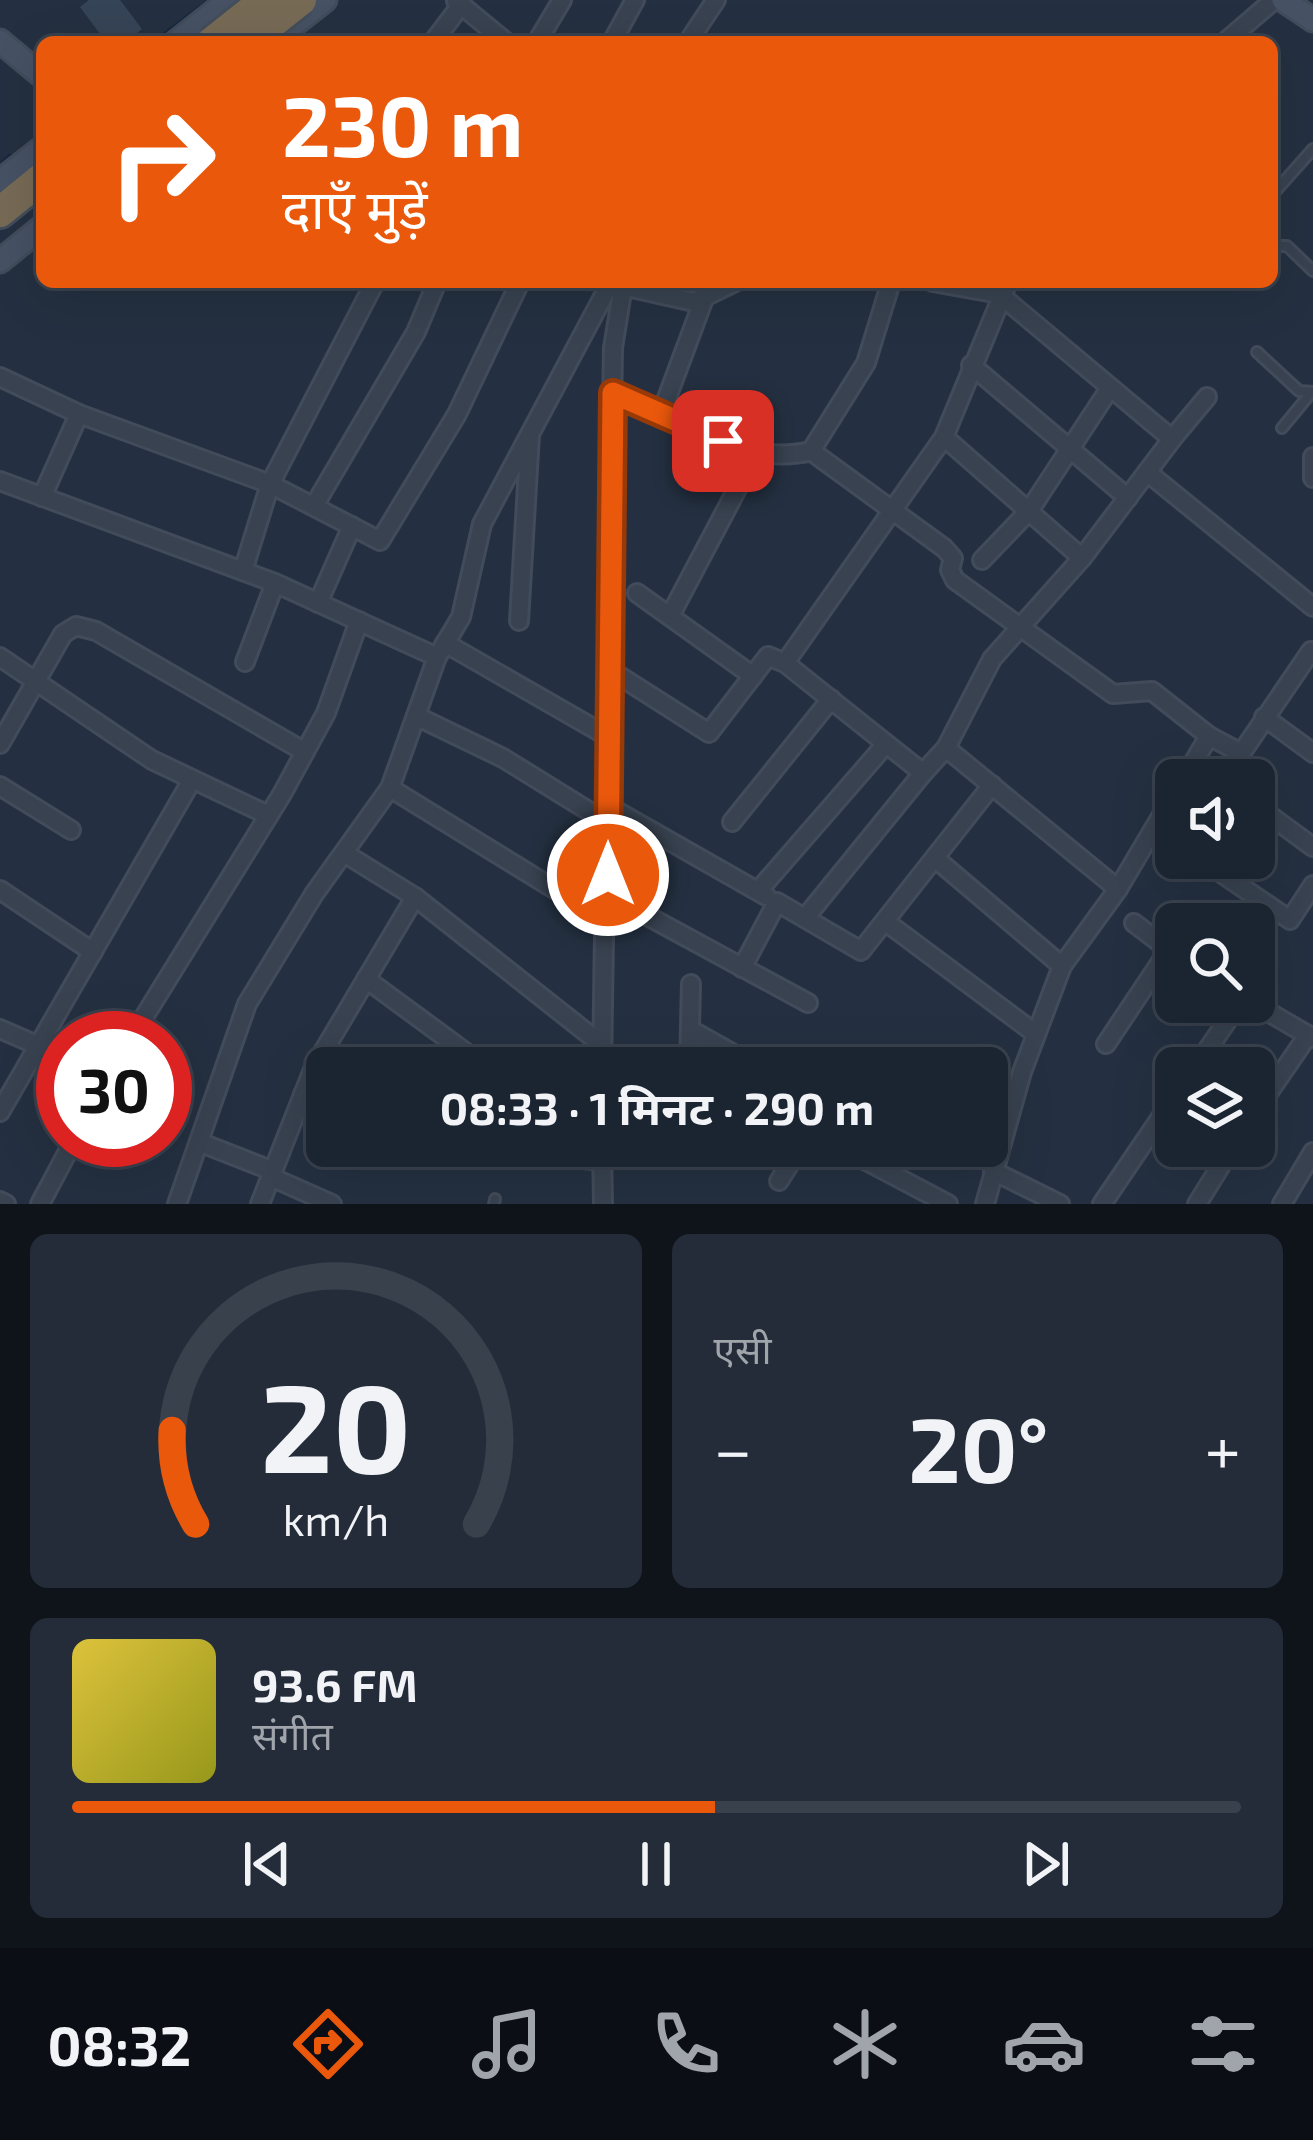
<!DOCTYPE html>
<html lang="hi">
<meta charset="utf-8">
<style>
:root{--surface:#1b2431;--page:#242c39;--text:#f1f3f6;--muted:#a0a4ab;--line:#39414d;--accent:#ea580c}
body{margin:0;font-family:"Exo 2","Noto Sans Devanagari",sans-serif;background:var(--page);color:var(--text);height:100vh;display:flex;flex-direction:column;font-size:45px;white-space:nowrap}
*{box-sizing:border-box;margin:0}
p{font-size:39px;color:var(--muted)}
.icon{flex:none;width:66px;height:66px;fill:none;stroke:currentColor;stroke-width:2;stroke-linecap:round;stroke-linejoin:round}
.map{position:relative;height:1204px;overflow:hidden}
.details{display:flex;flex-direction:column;gap:30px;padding:30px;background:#0f141b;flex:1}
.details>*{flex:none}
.top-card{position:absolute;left:36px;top:36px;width:1242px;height:252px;border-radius:18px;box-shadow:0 12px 48px #0002,0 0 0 3px var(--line);background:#ea580c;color:#fff;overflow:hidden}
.tools{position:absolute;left:1155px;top:759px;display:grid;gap:24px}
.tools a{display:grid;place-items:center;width:120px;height:120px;border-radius:18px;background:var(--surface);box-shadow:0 12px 48px #0002,0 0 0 3px var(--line);font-size:60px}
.speed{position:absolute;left:36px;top:1011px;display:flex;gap:24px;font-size:60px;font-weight:700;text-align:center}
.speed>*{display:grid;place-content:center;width:156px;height:156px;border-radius:50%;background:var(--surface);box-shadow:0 12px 48px #0002,0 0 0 3px var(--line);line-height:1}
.speed .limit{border:18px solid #d22;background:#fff;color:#111}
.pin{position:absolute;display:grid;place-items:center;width:102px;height:102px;color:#fff;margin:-51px;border-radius:24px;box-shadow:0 6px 18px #0006}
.me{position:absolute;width:132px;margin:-66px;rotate:0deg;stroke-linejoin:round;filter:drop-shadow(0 0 9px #0008)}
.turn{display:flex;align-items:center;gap:42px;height:252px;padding:0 48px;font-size:54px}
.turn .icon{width:156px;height:156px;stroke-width:2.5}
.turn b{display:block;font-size:84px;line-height:102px}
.big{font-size:90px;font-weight:700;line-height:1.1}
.details .widget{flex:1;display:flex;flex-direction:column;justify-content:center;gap:18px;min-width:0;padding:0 42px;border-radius:18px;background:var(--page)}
.details .dial{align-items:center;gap:0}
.dial svg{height:312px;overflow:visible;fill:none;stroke:var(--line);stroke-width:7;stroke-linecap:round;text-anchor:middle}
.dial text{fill:var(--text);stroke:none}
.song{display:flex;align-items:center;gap:36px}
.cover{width:144px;height:144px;border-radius:18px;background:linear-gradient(135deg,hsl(50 70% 55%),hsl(60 70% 35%))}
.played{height:12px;border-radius:6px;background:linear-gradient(90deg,var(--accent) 55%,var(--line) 55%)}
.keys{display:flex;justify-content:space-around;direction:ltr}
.heat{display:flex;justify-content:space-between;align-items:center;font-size:66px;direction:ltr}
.details .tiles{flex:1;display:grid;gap:30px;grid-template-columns:1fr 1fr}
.widget:last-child{grid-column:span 2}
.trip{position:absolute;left:306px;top:1047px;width:702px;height:120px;border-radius:18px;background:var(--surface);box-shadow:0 12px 48px #0002,0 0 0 3px var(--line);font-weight:700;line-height:120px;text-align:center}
.tab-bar{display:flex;height:192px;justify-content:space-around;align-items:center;background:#0b0e14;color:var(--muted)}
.tab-bar .icon{width:84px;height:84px}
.tab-bar .current{color:var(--accent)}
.tab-bar b{font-size:54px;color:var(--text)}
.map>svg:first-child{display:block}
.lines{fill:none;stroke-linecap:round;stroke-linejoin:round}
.stream{stroke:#16273f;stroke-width:4.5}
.building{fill:#364457}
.lane-casing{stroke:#424b5a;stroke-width:14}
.street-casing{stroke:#424b5a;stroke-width:22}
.secondary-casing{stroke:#424b5a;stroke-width:27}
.highway-casing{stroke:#434d5b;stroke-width:36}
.lane{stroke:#384250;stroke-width:8}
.street{stroke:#384250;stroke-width:16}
.secondary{stroke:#465164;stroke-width:21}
.highway{stroke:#776a55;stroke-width:30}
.highway-bridge-casing{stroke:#434d5b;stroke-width:36;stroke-linecap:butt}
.highway-bridge{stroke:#776a55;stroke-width:30}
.route-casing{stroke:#983908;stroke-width:30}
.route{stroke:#ea580c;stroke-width:21}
</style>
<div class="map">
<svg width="1313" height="1204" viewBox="0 0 1313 1204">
<rect width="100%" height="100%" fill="#243041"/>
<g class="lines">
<g class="stream">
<polyline points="161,37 210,0"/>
<polyline points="0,165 10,156"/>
</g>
</g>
<polygon class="building" points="89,0 120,0 142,29 126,42 106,42 80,7"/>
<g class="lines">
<defs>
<g id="lane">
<polyline points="1272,195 1313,149"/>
<polyline points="1272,246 1287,246 1313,271"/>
<polyline points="1257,352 1299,391 1313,392"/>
<polyline points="1282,428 1311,393"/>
<polyline points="494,1204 495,1199"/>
</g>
<g id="street">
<polyline points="461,5 506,42"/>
<polyline points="433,42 461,5 456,1"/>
<polyline points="537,42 562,0"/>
<polyline points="612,42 635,0"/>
<polyline points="688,42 716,0"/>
<polyline points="1225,42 1274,0"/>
<polyline points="933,282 999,294 1172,439 1082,558 992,659 946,748"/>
<polyline points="1008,282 944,437 785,663 923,773 946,748 1118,889"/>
<polyline points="971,365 1128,498"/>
<polyline points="0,377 79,414 270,484 375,282"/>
<path d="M613 393C673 420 744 468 811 451L866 363 891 282"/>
<polyline points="661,414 705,296"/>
<polyline points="944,437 1082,558"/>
<polyline points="1172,439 1207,397"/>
<polyline points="811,451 944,548 953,558 950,570 955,580 1113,694 1152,691 1209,736"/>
<polyline points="1313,457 1313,478"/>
<polyline points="1147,472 1313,607"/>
<polyline points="0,481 275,583 437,657 390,788 606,921"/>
<polyline points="42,497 79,414"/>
<polyline points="314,506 416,332 437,282"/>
<polyline points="982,560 1029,511 1110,388"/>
<polyline points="243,571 270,484 380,541 457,414 520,282"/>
<polyline points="637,593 753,676"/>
<polyline points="318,603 352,526"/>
<polyline points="670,616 755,455"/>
<polyline points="519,621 530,435"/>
<polyline points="445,643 607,736"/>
<polyline points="0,657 152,760 268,815"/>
<polyline points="437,657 461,617 482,524 611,282"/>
<polyline points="245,662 275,583"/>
<polyline points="607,668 709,733 768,656 785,663"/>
<polyline points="416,716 503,758 608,823"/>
<polyline points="1264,717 1313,753"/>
<polyline points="0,744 63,634 76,626 96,631 305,752"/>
<polyline points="1183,780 1209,736 1241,753"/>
<polyline points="1223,780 1311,651"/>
<polyline points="0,786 71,830"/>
<polyline points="1254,804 1313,847"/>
<polyline points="608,806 766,896"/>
<polyline points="732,822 831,699"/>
<polyline points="344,853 415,897 601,1044"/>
<polyline points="1199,858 1290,920 1313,885"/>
<polyline points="936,859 1062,966"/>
<polyline points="0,890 93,952"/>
<polyline points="758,891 886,744"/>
<polyline points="607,894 808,1003"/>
<polyline points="805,918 923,773"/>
<polyline points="886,922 1036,1034"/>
<polyline points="1134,923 1176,955"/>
<polyline points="742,968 777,902 861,951 992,785"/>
<polyline points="366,979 487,1068"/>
<polyline points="1251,1002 1313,1038"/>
<polyline points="0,1029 39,1046"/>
<polyline points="691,1030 759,1068"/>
<polyline points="131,1038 282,794 326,713 359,621"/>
<polyline points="1106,1044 1170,948"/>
<polyline points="602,1068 613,348 623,286 694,302 735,282"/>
<polyline points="689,1068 691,984"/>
<polyline points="1195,1068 1240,1002"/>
<polyline points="303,1094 327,1103"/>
<polyline points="0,1112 192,780"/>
<polyline points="1254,1114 1308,1035"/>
<polyline points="199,1142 273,1171"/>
<polyline points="450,1146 603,1161"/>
<polyline points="602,1146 603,1204"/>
<polyline points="693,1146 693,1153 708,1157 714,1146"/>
<polyline points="838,1146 948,1204"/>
<polyline points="993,1171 1060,1204"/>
<polyline points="271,1177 332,1204"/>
<polyline points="779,1181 801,1146"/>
<polyline points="0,1201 6,1204"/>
<polyline points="40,1204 74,1140"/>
<polyline points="177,1204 247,1004 314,894 390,788"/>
<polyline points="260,1204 314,1067 415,897"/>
<polyline points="985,1204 1022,1072 1062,966 1118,889 1176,791"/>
<polyline points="1102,1204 1176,1095"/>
<polyline points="1197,1204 1233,1146"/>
<polyline points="1282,1204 1313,1152"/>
</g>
<g id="secondary">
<polyline points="1283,0 1313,20"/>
<polyline points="288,29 325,0"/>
<polyline points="0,41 42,76"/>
<polyline points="176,42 229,0"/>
<polyline points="0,181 42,148"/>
<polyline points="0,261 42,227"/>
</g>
<polyline id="highway" points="0,212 42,178"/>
</defs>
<use href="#lane" class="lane-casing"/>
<use href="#street" class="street-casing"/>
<use href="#secondary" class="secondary-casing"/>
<use href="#highway" class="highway-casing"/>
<use href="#lane" class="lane"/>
<use href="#street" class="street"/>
<use href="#secondary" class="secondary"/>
<use href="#highway" class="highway"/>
<defs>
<g id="highway-bridge">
<polyline points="212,42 265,0"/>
<polyline points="248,42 301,0"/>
</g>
</defs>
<use href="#highway-bridge" class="highway-bridge-casing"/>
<use href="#highway-bridge" class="highway-bridge"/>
</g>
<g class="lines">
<defs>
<polyline id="route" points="608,875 613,393 723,441"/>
</defs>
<use href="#route" class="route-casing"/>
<use href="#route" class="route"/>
</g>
</svg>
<div class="tools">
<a><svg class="icon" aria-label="sound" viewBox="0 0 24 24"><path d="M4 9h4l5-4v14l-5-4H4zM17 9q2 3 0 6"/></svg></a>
<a><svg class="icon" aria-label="search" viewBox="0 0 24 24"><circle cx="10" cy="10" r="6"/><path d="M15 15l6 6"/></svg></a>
<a><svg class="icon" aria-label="layers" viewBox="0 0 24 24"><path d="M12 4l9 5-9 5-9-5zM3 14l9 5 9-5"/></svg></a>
</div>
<div class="speed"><div class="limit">30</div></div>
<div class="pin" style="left:723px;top:441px;background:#d93025"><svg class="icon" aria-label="arrive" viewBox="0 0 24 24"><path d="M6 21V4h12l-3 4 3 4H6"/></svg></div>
<svg class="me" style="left:608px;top:875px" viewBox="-20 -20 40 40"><circle r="17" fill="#ea580c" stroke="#fff" stroke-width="3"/><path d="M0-11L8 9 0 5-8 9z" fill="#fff"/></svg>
<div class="trip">08:33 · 1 मिनट · 290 m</div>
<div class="top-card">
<div class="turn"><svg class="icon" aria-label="right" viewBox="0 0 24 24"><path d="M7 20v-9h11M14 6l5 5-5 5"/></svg><div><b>230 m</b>दाएँ मुड़ें</div></div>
</div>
</div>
<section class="details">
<div class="tiles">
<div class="widget dial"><svg viewBox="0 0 100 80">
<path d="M14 69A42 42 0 1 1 86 69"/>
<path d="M14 69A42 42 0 0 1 8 45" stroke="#ea580c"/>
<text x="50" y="56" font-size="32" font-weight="700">20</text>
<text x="50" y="72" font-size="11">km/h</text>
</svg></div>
<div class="widget"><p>एसी</p>
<div class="heat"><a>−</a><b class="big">20°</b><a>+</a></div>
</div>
<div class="widget">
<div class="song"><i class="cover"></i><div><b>93.6 FM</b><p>संगीत</p></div></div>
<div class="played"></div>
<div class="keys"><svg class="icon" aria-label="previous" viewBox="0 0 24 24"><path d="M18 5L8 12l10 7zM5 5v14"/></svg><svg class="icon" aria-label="pause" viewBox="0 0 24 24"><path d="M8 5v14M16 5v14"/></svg><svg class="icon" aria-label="next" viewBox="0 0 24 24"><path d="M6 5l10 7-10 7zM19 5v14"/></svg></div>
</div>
</div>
</section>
<nav class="tab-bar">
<b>08:32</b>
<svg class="icon current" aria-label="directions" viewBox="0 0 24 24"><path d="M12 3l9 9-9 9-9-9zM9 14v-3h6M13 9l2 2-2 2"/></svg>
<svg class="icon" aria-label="music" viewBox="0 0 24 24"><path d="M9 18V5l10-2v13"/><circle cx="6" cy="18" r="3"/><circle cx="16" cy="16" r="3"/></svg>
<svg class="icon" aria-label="phone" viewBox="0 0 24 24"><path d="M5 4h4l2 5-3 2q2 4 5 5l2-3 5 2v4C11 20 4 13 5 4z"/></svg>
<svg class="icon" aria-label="climate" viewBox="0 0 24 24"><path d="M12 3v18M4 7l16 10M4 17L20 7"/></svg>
<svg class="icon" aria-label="car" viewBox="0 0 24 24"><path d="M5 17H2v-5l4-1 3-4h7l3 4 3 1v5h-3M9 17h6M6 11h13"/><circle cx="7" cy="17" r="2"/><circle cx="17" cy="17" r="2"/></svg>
<svg class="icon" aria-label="filters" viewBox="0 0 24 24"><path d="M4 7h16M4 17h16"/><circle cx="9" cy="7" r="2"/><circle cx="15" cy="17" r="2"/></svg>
</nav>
